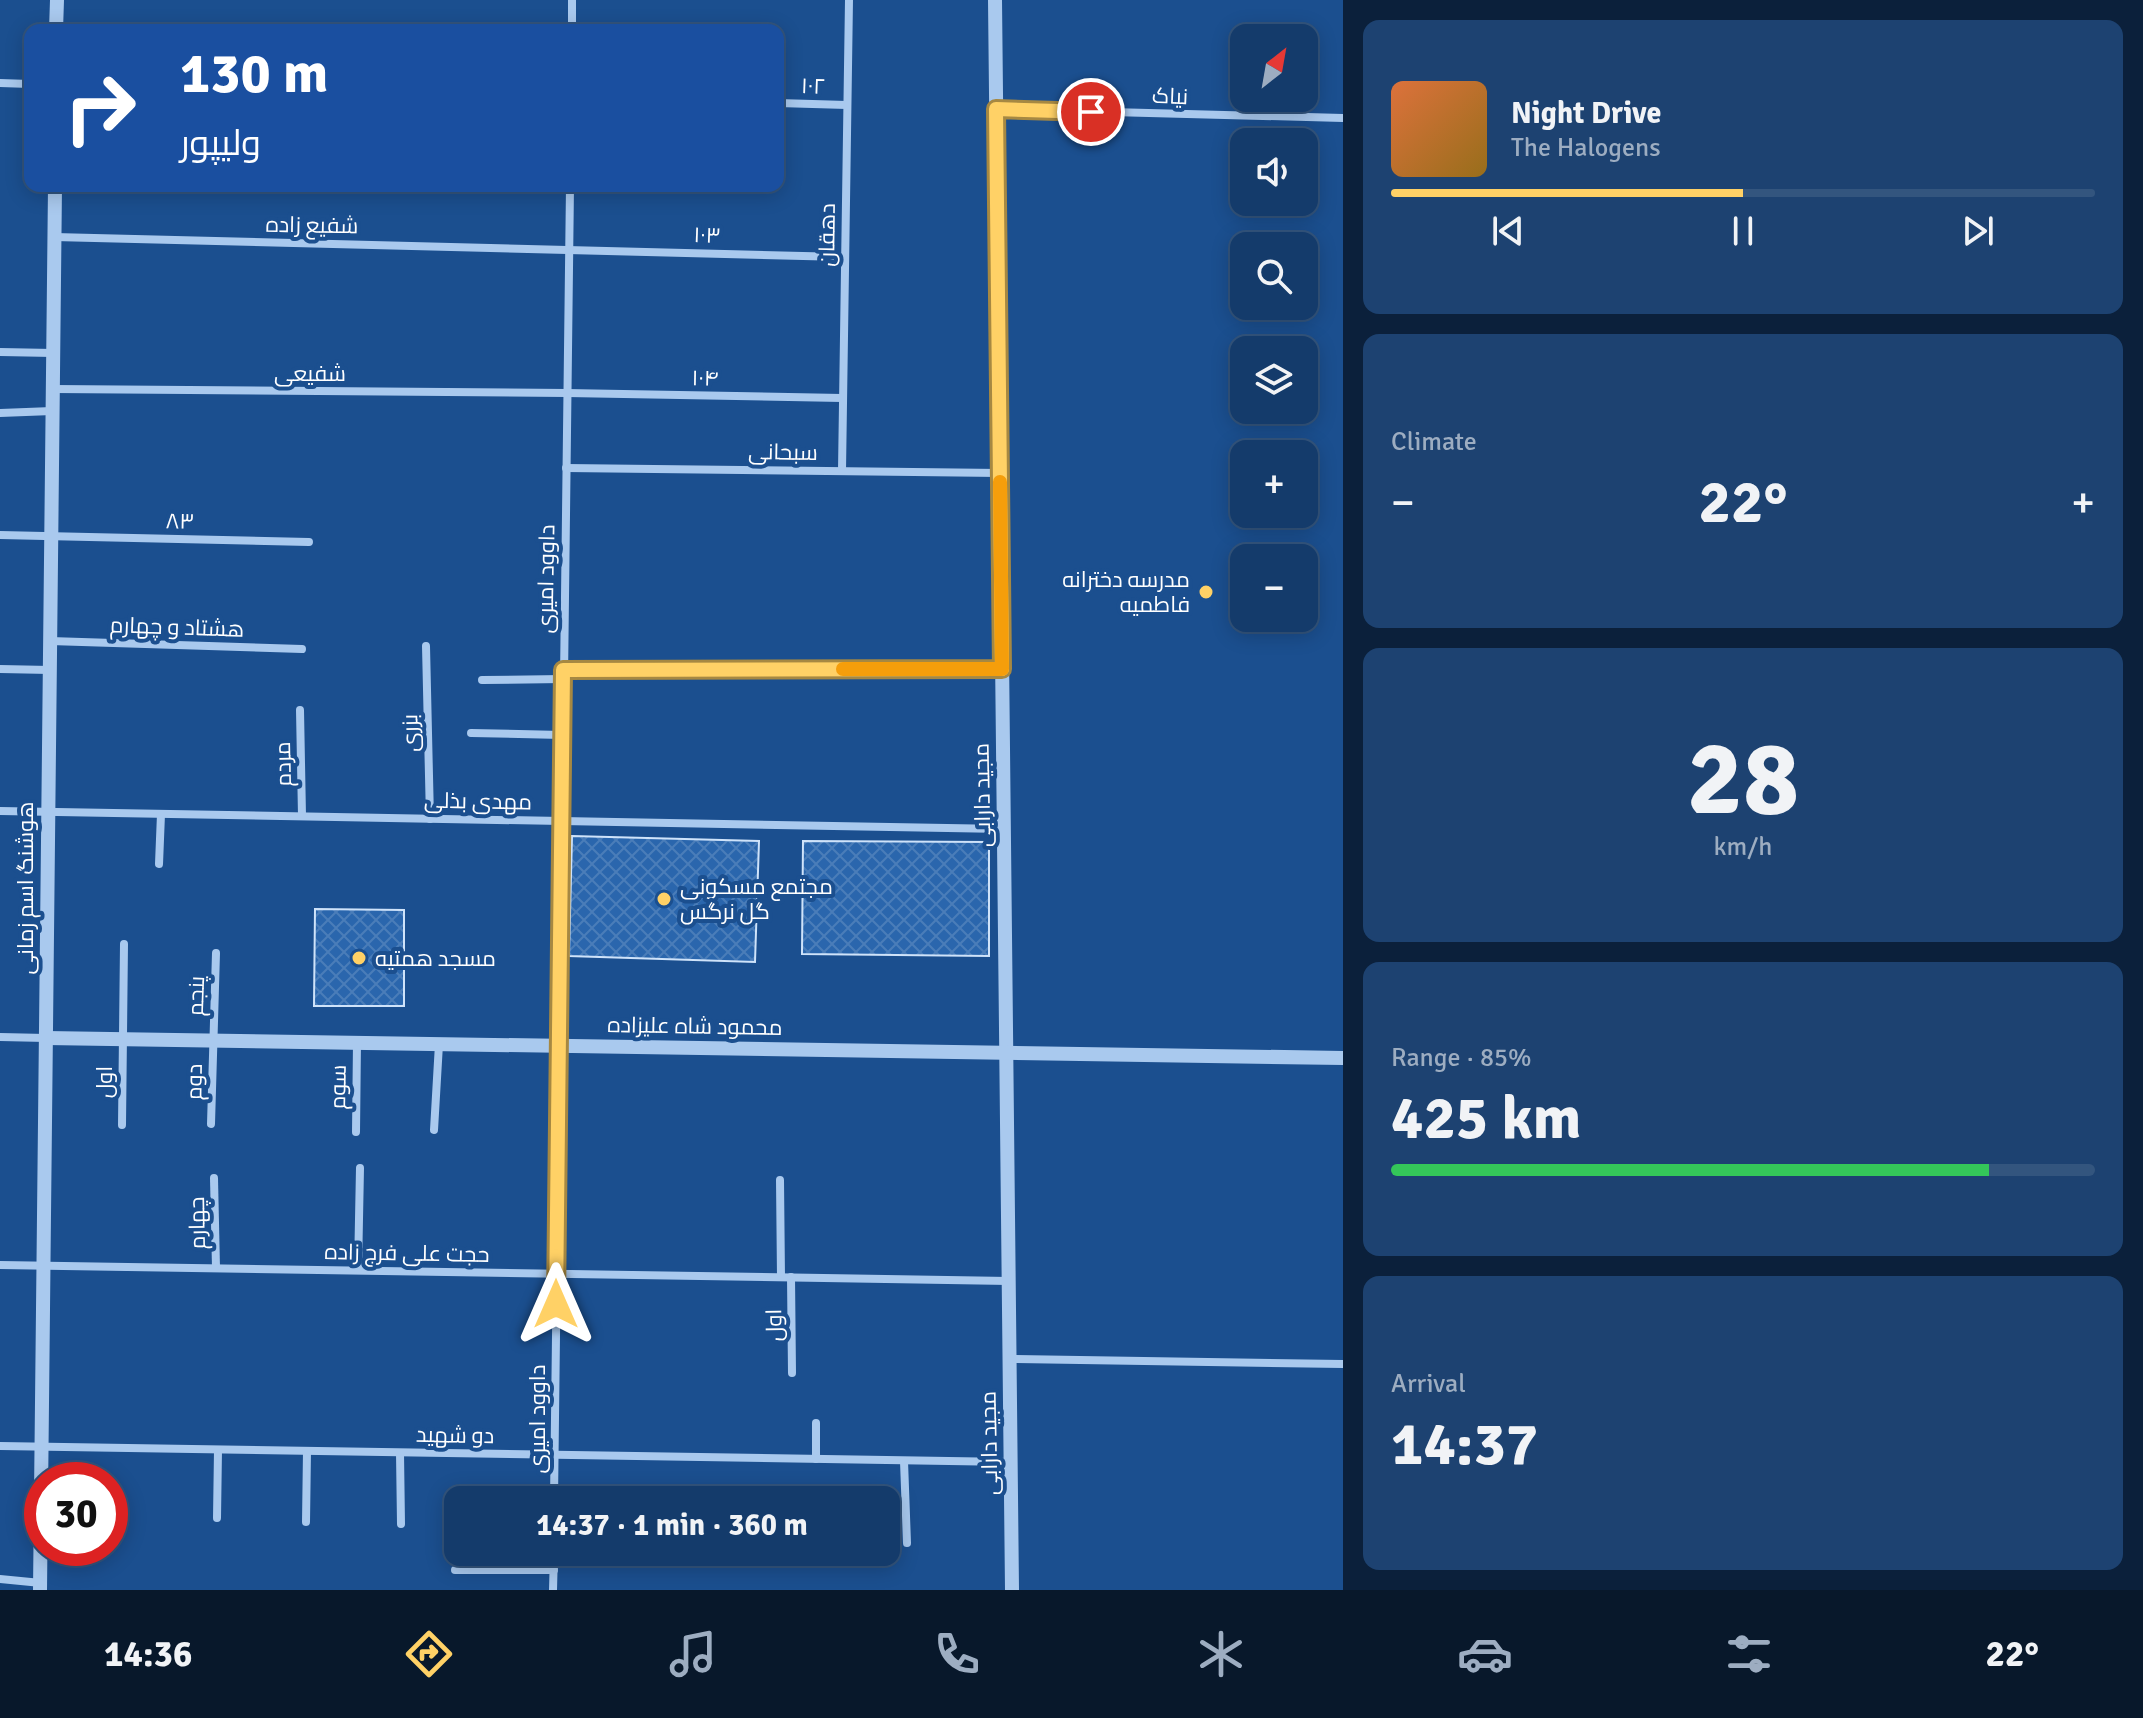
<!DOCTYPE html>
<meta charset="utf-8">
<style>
:root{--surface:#143b6b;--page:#1d4271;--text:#f1f3f6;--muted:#9dadc1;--line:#33557e;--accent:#ffd166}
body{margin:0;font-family:Signika,Cairo,sans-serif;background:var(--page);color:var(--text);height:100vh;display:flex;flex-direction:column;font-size:30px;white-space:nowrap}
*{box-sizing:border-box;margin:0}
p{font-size:26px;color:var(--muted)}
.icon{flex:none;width:44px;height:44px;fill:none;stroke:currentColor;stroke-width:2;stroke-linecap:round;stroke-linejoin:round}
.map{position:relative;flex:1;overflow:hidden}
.side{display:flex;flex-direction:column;gap:20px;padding:20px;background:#0b203b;width:800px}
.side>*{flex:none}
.guide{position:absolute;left:24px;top:24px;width:760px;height:168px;border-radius:16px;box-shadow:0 4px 20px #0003,0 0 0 2px var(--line);background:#1a4fa0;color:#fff;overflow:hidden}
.needle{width:52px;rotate:31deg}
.tools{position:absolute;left:1230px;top:24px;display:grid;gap:16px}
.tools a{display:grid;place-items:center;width:88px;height:88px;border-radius:16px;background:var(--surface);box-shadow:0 4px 20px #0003,0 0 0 2px var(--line);font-size:40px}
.speed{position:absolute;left:24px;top:1462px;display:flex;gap:16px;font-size:40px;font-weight:700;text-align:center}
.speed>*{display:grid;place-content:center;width:104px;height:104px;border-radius:50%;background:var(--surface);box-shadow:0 4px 20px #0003,0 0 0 2px var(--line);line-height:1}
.speed .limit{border:12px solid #d22;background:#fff;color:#111}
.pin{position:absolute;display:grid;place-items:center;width:68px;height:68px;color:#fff;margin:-34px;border:4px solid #fff;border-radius:50%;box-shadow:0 2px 8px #0007}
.me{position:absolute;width:88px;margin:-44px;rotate:0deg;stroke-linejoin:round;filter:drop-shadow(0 0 6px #0008)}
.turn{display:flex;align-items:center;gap:28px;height:168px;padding:0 24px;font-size:36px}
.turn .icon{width:104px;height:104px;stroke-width:2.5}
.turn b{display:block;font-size:56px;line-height:68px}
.big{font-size:60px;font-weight:700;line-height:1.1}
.side .tile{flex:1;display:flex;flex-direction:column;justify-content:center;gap:12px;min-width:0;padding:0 28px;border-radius:16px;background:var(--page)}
.side .dial{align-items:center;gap:0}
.dial b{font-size:104px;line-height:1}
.song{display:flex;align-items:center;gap:24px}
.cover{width:96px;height:96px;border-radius:12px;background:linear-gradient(135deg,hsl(20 70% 55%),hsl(40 70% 35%))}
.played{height:8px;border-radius:4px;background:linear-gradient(90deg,var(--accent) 50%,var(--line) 50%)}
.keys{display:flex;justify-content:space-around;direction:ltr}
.heat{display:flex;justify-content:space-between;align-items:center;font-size:44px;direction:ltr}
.charge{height:12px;border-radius:6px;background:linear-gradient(90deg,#34c759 85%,var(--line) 0)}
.trip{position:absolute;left:444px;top:1486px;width:456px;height:80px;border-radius:16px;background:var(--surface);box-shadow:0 4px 20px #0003,0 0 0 2px var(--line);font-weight:700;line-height:80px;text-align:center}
.tab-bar{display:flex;height:128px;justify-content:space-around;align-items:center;background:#08182b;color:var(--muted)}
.tab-bar .icon{width:56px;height:56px}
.tab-bar .on{color:var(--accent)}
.tab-bar b{font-size:36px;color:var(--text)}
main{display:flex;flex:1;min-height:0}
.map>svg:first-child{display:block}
.building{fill:url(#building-cross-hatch);stroke:#cfe3fa;stroke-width:2}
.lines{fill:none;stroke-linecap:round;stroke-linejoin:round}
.minor{stroke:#a9c9ee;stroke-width:8}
.tertiary{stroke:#a9c9ee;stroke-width:14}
.route-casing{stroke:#a68842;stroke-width:20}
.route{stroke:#ffd166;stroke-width:14}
.slow{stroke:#f59e0b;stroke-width:14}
.poi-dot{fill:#ffd166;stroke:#1b4f8f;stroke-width:3}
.labels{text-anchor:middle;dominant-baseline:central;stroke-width:8;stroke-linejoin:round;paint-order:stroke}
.street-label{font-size:22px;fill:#fff;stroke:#1b4f8f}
.poi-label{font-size:22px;fill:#fff;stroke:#1b4f8f;text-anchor:start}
</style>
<main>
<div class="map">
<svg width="1343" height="1590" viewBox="0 0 1343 1590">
<defs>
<pattern id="building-cross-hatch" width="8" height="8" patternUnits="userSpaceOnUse" patternTransform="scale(2)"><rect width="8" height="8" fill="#2a66ad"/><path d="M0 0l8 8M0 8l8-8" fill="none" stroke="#4a7db9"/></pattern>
</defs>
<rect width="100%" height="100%" fill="#1b4f8f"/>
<g class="building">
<polygon points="572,836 759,841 755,962 569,956"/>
<polygon points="803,841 989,842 989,956 802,954"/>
<polygon points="315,909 404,910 404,1006 314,1006"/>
</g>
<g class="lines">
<g class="minor">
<polyline points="572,30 572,0"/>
<polyline points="0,83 30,84"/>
<polyline points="778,103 847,105"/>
<polyline points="996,109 1343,118"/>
<polyline points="54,237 844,257"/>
<polyline points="0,352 53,353"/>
<polyline points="53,389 567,393 842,398"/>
<polyline points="0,413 52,411"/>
<polyline points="566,468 1000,473"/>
<polyline points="842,471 849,0"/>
<polyline points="0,535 309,542"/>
<polyline points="50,641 302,649"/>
<polyline points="426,646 430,819"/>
<polyline points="0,669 50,670"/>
<polyline points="563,670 1002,669"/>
<polyline points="482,680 563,679"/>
<polyline points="300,710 302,816"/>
<polyline points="471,733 562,735"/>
<polyline points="0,811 1004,829"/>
<polyline points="159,864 161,814"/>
<polyline points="0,1037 46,1038"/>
<polyline points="211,1124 216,953"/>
<polyline points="122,1125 124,944"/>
<polyline points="434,1130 439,1044"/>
<polyline points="356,1132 357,1042"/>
<polyline points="214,1178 216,1268"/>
<polyline points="780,1180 781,1277"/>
<polyline points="0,1265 1009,1281"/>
<polyline points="358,1270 360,1168"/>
<polyline points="791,1277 792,1373"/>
<polyline points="1010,1359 1343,1364"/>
<polyline points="816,1423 816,1459"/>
<polyline points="0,1446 1011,1462"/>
<polyline points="400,1453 401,1524"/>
<polyline points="904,1461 907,1543"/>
<polyline points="554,1500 570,186"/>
<polyline points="217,1518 218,1450"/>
<polyline points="306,1522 307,1451"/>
<polyline points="455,1570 554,1570"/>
<polyline points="0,1579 41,1583"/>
<polyline points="553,1590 554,1552"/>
</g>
<g class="tertiary">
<polyline points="995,0 1012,1590"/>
<polyline points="56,30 57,0"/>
<polyline points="46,1038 1343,1058"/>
<polyline points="40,1590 55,186"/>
</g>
</g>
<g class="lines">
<defs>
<polyline id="route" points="556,1304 563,670 1002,669 996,109 1091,112"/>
</defs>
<use href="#route" class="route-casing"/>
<use href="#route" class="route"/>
<polyline class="slow" points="843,669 1002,669 1000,482"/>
</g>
<g class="poi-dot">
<circle cx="1206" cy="592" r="8"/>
<circle cx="664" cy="899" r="8"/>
<circle cx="359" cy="958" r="8"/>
</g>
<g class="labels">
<g class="street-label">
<text transform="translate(813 86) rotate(2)">۱۰۲</text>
<text transform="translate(1170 96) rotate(2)">نیاک</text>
<text transform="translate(312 225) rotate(1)">شفیع زاده</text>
<text transform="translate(707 235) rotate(2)">۱۰۳</text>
<text transform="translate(827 235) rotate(-89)">دهقان</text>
<text x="310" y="373">شفیعی</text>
<text transform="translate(705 378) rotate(1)">۱۰۴</text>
<text transform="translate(783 452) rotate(1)">سبحانی</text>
<text transform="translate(180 521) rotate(1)">۸۳</text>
<text transform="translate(546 579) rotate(-89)">داوود امیری</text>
<text transform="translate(177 627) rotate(2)">هشتاد و چهارم</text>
<text transform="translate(410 733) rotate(-91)">بزری</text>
<text transform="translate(283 764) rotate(-91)">مردم</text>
<text transform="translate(982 795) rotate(-91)">مجید دارابی</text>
<text transform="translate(478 801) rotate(1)">مهدی بذلی</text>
<text transform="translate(25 888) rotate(-90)">هوشنگ اسم زمانی</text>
<text transform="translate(196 996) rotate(-88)">پنجم</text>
<text transform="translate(695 1026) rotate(1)">محمود شاه علیزاده</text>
<text transform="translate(104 1082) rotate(-90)">اول</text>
<text transform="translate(194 1082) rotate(-89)">دوم</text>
<text transform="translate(338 1087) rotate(-89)">سوم</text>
<text transform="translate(197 1223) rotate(-91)">چهارم</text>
<text transform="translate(407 1253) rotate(1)">حجت علی فرج زاده</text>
<text transform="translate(774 1325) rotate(-91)">اول</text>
<text transform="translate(537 1419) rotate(-90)">داوود امیری</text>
<text transform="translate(455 1435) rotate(1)">دو شهید</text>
<text transform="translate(989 1443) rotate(-91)">مجید دارابی</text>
</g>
<g class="poi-label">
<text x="1190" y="579" text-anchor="end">مدرسه دخترانه<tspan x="1190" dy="25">فاطمیه</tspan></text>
<text x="680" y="886">مجتمع مسکونی<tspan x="680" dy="25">گل نرگس</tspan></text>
<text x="375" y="958">مسجد همتیه</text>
</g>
</g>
</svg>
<div class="tools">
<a><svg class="needle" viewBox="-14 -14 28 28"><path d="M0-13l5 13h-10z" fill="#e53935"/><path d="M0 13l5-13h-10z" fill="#9dadc1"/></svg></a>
<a><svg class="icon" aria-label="sound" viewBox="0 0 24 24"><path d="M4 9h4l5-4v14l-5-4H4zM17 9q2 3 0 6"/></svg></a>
<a><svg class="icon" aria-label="search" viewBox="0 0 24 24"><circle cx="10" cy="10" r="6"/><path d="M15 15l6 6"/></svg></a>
<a><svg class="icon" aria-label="layers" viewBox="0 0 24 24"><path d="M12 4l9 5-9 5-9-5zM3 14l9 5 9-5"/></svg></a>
<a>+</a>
<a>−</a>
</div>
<div class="speed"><div class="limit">30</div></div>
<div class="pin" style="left:1091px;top:112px;background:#d93025"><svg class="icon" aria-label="arrive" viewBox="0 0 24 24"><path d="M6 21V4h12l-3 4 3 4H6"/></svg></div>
<svg class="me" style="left:556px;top:1304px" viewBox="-20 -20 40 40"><path d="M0-17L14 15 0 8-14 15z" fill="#ffd166" stroke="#fff" stroke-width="4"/></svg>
<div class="trip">14:37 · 1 min · 360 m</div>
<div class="guide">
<div class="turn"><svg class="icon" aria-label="right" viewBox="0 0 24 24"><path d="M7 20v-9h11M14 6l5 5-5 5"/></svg><div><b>130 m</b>ولیپور</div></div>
</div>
</div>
<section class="side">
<div class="tile">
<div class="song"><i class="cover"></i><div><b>Night Drive</b><p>The Halogens</p></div></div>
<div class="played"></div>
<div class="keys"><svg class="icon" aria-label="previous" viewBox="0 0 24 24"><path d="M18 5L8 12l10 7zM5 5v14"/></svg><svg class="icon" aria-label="pause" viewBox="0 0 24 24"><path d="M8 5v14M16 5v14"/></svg><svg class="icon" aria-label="next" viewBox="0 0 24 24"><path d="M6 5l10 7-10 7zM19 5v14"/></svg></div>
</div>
<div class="tile"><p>Climate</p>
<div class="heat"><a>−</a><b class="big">22°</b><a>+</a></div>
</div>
<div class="tile dial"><b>28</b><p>km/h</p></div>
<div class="tile"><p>Range · 85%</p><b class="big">425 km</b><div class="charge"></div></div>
<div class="tile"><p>Arrival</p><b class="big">14:37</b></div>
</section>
</main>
<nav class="tab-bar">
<b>14:36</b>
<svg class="icon on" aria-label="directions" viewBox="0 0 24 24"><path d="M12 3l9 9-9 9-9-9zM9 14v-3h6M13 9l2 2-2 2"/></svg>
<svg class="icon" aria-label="music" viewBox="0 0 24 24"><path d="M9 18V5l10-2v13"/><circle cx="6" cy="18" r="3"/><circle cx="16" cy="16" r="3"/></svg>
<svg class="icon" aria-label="phone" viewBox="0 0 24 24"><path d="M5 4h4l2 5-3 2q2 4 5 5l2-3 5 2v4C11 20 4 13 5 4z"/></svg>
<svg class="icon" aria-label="climate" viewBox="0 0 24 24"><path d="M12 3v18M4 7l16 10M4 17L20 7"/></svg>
<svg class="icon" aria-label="car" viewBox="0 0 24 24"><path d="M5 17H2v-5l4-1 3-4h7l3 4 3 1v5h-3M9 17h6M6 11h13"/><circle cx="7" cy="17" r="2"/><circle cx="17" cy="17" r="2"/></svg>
<svg class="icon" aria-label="filters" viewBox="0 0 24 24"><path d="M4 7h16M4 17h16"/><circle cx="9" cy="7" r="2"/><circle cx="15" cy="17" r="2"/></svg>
<b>22°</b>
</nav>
